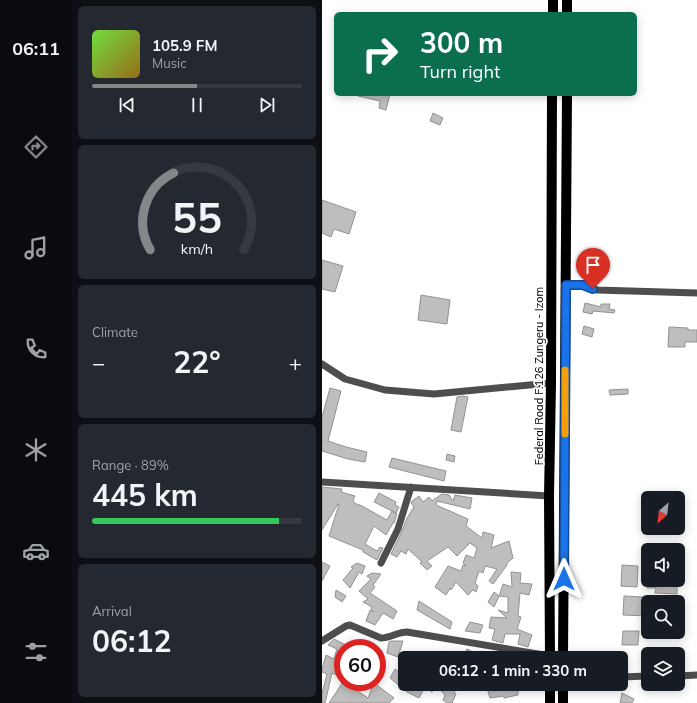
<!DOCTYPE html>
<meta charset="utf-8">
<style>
:root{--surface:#171b24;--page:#242831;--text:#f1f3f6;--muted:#9ea1a6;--line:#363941;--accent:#858687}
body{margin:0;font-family:Mulish,sans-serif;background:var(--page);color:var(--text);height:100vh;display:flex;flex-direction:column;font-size:15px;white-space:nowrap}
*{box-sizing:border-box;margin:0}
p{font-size:13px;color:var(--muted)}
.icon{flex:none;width:22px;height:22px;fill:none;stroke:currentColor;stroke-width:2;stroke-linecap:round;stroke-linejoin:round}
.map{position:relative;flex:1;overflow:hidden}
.drawer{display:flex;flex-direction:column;gap:6px;padding:6px;background:#0d0f14;width:250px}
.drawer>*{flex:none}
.hud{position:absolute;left:12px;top:12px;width:303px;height:84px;border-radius:6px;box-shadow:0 2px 10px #0003;background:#0b6e4f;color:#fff;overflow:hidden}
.needle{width:26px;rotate:208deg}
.buttons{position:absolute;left:319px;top:491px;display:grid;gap:8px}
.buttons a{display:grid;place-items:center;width:44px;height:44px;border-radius:6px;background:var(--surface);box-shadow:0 2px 10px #0003;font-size:20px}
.speed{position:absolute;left:12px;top:639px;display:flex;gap:8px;font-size:20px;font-weight:700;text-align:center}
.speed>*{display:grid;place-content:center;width:52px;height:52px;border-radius:50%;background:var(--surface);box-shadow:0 2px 10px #0003;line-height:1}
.speed .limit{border:6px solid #d22;background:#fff;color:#111}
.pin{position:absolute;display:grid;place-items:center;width:34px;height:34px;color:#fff;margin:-41px -17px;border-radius:50% 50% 50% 0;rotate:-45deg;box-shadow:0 0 4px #0007}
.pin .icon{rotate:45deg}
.me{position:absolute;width:44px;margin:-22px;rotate:0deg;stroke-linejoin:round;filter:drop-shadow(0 0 3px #0008)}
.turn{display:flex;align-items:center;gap:14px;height:84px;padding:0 20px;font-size:18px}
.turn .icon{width:52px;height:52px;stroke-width:2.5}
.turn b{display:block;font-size:28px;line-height:34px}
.big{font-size:30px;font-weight:700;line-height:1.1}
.drawer .card{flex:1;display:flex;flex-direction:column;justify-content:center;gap:6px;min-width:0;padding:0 14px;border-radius:6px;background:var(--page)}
.drawer .dial{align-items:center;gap:0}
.dial svg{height:104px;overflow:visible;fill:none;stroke:var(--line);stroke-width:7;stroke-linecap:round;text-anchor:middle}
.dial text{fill:var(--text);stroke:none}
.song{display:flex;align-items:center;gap:12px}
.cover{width:48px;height:48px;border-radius:6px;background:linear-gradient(135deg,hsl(100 70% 55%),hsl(40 70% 35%))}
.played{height:4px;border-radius:2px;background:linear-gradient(90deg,var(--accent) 50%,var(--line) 50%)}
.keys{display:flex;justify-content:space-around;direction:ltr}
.heat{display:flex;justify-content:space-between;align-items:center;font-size:22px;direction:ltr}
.charge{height:6px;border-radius:3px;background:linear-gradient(90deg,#34c759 89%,var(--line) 0)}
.trip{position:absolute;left:76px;top:651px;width:230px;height:40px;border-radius:6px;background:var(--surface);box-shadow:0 2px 10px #0003;font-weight:700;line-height:40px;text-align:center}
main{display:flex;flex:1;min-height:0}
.tab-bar{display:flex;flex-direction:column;width:72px;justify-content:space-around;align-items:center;background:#090b0e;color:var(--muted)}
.tab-bar .icon{width:28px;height:28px}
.tab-bar .active{color:var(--accent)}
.tab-bar b{font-size:18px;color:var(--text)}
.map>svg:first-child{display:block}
.building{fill:#bebebe;stroke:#929292}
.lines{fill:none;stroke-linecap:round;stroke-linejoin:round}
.street{stroke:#4e4e4e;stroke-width:7}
.primary{stroke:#000;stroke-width:10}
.route-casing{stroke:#114b97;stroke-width:10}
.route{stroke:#1a73e8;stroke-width:7}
.slow{stroke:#f59e0b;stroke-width:7}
.labels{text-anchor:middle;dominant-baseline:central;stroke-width:3.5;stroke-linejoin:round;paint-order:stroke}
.street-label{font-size:11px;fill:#000;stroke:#fff}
</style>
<main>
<nav class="tab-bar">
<b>06:11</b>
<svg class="icon active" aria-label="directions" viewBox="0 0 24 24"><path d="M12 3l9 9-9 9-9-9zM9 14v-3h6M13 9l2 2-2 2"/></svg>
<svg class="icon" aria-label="music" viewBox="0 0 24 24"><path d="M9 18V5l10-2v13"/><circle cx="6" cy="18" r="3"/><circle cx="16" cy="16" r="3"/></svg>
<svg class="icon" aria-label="phone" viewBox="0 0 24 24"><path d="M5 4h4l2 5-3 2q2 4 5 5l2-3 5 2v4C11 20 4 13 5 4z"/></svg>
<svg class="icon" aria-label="climate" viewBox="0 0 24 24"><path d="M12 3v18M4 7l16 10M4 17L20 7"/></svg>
<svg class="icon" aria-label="car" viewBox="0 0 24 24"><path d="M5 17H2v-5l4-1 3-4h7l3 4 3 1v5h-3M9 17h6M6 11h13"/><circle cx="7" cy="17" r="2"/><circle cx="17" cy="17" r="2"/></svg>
<svg class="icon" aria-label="filters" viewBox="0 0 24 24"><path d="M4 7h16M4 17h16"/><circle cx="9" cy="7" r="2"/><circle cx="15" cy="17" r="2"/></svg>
</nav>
<section class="drawer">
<div class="card">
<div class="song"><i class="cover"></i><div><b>105.9 FM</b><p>Music</p></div></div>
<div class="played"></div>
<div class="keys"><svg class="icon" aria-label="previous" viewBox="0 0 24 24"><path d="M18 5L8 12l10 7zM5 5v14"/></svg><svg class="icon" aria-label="pause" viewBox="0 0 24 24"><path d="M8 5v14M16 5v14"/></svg><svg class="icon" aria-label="next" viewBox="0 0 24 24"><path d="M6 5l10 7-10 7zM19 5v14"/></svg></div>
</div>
<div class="card dial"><svg viewBox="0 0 100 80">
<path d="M14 69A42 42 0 1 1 86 69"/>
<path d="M14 69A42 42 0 0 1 32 10" stroke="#858687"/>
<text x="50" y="56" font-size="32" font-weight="700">55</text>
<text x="50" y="72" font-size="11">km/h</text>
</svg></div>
<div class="card"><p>Climate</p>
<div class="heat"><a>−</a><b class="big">22°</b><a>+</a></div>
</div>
<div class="card"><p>Range · 89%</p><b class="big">445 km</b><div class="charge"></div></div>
<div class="card"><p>Arrival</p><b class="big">06:12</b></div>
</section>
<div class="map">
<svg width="375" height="703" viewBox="0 0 375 703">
<rect width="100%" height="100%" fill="#fff"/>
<g class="building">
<polygon points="36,94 68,94 64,110 57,108 58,101 36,96"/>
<polygon points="111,113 121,118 118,125 108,121"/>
<polygon points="0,200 34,212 27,234 12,229 9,237 0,233"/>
<polygon points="0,260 21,266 13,292 0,289"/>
<polygon points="99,295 128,300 125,324 96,320"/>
<polygon points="263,303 279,307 279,304 288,304 287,309 293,310 292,313 271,311 270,314 261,312"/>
<polygon points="262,326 272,329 270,337 260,334"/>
<polygon points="347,327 366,328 366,330 375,330 375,342 363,342 363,347 346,347"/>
<polygon points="8,388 19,391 6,441 24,447 45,452 43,462 26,459 0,451 0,417"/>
<polygon points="306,389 306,394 288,395 287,390"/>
<polygon points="141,396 146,397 139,432 129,430 135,397"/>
<polygon points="125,454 133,456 132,462 124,460"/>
<polygon points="70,458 124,471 122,481 67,467"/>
<polygon points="0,487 20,489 19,492 33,496 31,500 32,502 32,503 40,506 65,520 70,511 75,514 72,523 71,523 64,535 52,526 43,544 55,551 58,547 61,548 55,560 41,552 41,550 7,536 17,504 16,504 0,530"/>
<polygon points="57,493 74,502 73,505 77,507 74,513 52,502"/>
<polygon points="120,494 127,495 131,501 133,495 150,498 148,509 115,501 114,505 146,519 144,526 160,538 161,532 172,535 169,548 187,541 191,558 185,563 185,565 171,584 167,581 175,569 163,566 161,573 157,571 153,583 156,586 154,592 151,590 146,595 134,582 129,590 128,588 124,595 113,587 126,566 139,571 141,565 144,566 141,563 144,555 152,558 155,548 148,543 135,556 126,547 105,561 110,566 105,570 98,563 100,562 86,549 84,554 79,551 75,557 69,554 80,531 85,518 92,507 89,503 90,501 97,496 101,502 107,497 110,501"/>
<polygon points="0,562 8,566 0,581"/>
<polygon points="35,563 43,566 40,574 37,572 28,588 21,580 31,568 29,567"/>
<polygon points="300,565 316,566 315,587 299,586"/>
<polygon points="189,572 199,573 198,583 210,584 207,595 198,593 196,616 199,617 195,629 210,635 206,647 196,644 198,634 183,634 181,643 170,640 173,629 167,628 169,617 185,618 176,610 186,613 186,597 177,596 181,584 190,587"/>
<polygon points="50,573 59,574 51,585 53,587 48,593 75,611 71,619 61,613 53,625 44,621 48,610 52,612 49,609 50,607 41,602 46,599 37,591 49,579 45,576"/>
<polygon points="325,580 342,580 342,584 355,584 355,594 333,593 334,588 325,588"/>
<polygon points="14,590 24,596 20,602 13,597"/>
<polygon points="172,592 177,596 172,607 166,602"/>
<polygon points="302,596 321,597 321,609 326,609 326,616 301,615"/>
<polygon points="97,601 130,622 128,629 95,610"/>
<polygon points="148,622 161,625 158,633 143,631"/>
<polygon points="301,631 317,631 316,645 300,645"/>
<polygon points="12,639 30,648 21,648 21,655 18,662 21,664 21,678 10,673 3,703 0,703 0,693 5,674 0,672 0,669 4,655 12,659 15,649 6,645"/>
<polygon points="33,641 52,646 52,648 32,647"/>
<polygon points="69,641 81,641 76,657 65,653 67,642"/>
<polygon points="145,649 153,653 151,658 141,658"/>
<polygon points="120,651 125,653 125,654 130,655 130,658 110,658 112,652 120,653"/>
<polygon points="77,665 83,665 83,684 121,684 128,690 130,684 136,684 132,693 134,694 130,703 125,703 121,700 123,695 113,685 110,692 103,687 97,698 85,692 68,678 73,669 77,672"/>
<polygon points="21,682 32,682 30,687 46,698 52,683 72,698 67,703 7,703"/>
<polygon points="175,685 176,690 196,687 196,695 182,698 182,696 168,698 165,688"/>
<polygon points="300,693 312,699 310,703 298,703"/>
</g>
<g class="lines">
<g class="street">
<polyline points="244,285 261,285 275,290 375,293"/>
<polyline points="0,364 23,379 63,390 112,394 229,383"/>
<polyline points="0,482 227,496"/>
<polyline points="59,563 76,529 89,487"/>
<path d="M0 641 24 626 28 625 59 638C68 638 76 632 85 632L228 656H241"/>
<polyline points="356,676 375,675"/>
<polyline points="299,677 326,676"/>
</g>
<g class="primary">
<polyline points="231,14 231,0"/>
<polyline points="245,14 245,0"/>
<polyline points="228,658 227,496 229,383 230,94"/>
<polyline points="241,658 245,94"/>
<polyline points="241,684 241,703"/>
<polyline points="228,703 228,684"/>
</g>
</g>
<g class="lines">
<defs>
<polyline id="route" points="242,579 244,285 261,285 271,289"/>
</defs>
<use href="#route" class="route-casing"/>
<use href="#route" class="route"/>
<polyline class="slow" points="243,434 243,370"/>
</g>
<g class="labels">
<g class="street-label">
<text transform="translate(217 376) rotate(-90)">Federal Road F.126 Zungeru - Izom</text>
</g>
</g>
</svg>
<div class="buttons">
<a><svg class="needle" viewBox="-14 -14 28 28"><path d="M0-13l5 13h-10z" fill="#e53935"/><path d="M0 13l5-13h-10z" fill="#9ea1a6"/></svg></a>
<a><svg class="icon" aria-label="sound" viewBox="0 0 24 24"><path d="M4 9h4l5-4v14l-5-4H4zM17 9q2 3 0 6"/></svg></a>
<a><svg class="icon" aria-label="search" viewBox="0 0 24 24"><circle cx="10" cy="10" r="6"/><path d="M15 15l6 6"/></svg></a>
<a><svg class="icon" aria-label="layers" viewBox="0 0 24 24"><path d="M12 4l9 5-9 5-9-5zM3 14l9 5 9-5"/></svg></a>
</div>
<div class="speed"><div class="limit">60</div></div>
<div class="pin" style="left:271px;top:289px;background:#d93025"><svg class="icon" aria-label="arrive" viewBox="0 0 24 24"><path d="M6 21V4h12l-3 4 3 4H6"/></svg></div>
<svg class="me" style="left:242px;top:579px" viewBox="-20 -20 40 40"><path d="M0-17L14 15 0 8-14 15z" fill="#1a73e8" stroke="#fff" stroke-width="4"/></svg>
<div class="trip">06:12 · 1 min · 330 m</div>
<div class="hud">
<div class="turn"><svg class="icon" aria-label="right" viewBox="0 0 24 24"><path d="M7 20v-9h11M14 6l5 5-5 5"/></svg><div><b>300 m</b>Turn right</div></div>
</div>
</div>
</main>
